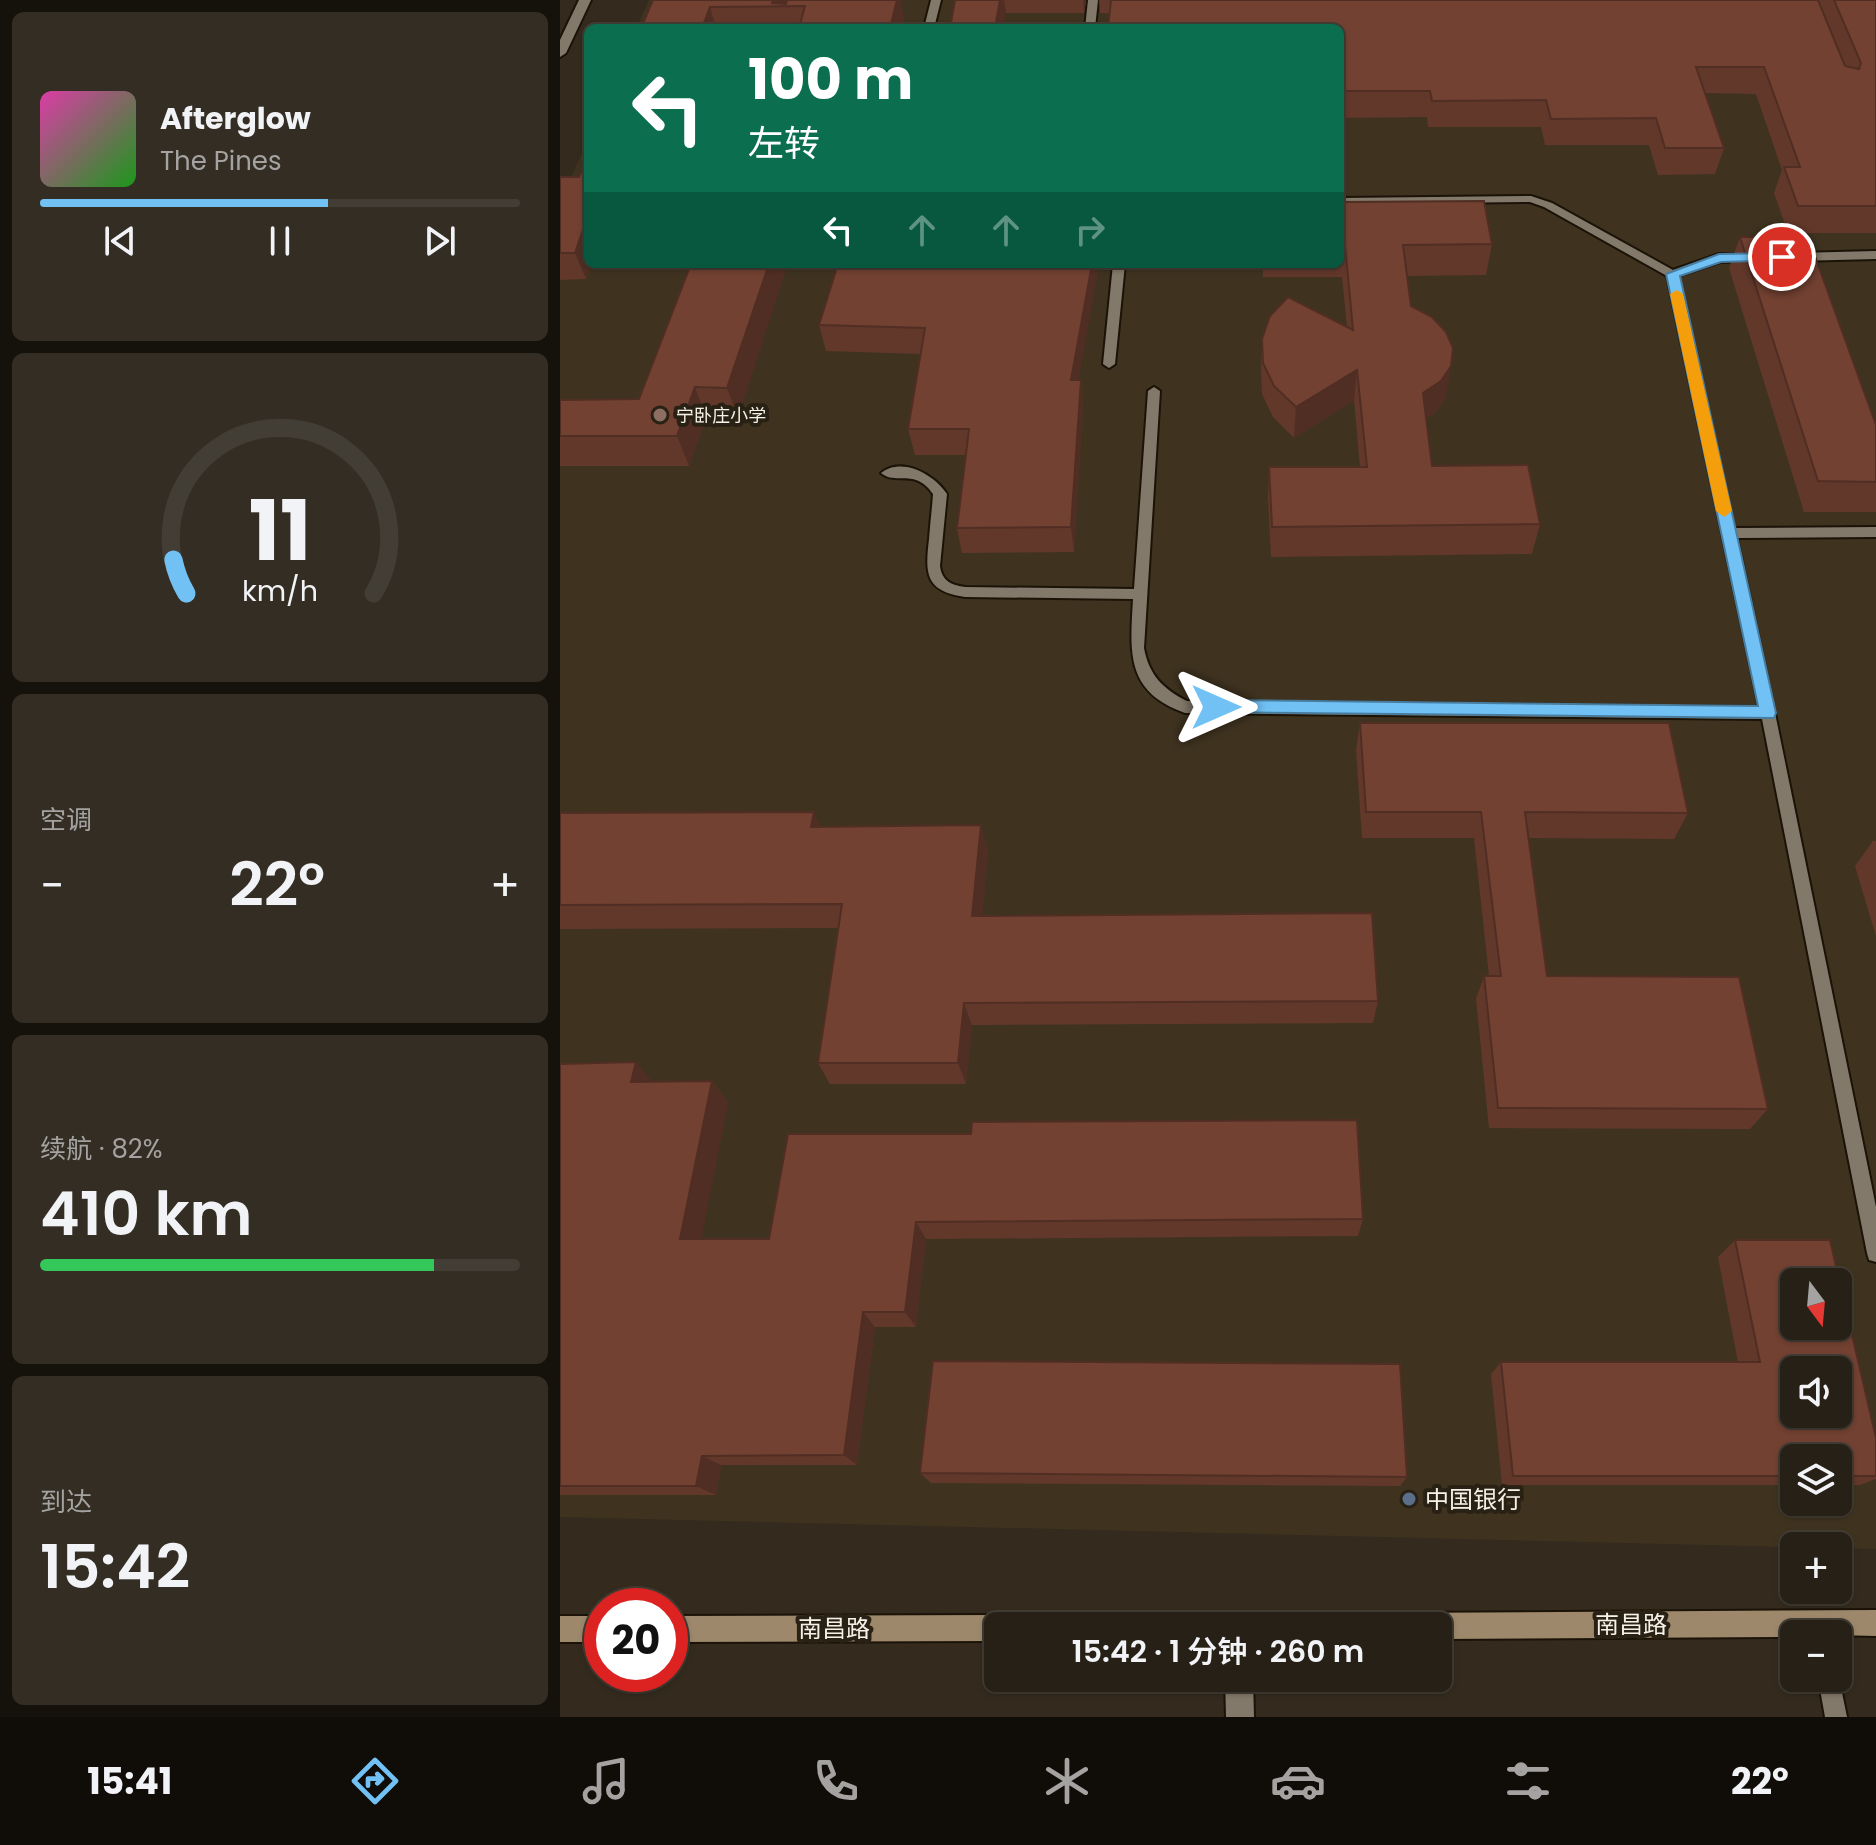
<!DOCTYPE html>
<html lang="zh">
<meta charset="utf-8">
<style>
:root{--surface:#272016;--page:#332d23;--text:#f1f3f6;--muted:#a4a3a1;--line:#433e35;--accent:#71c1f5}
body{margin:0;font-family:Poppins,"Noto Sans SC",sans-serif;background:var(--page);color:var(--text);height:100vh;display:flex;flex-direction:column;font-size:30px;white-space:nowrap}
*{box-sizing:border-box;margin:0}
p{font-size:26px;color:var(--muted)}
.icon{flex:none;width:44px;height:44px;fill:none;stroke:currentColor;stroke-width:2;stroke-linecap:round;stroke-linejoin:round}
.map{position:relative;flex:1;overflow:hidden}
.side{display:flex;flex-direction:column;gap:12px;padding:12px;background:#15120c;width:560px}
.side>*{flex:none}
.banner{position:absolute;left:24px;top:24px;width:760px;height:244px;border-radius:12px;box-shadow:0 2px 6px #0004,0 0 0 2px var(--line);background:#0b6e4f;color:#fff;overflow:hidden}
.needle{width:52px;rotate:164deg}
.controls{position:absolute;left:1220px;top:1268px;display:grid;gap:16px}
.controls a{display:grid;place-items:center;width:72px;height:72px;border-radius:12px;background:var(--surface);box-shadow:0 2px 6px #0004,0 0 0 2px var(--line);font-size:40px}
.speed{position:absolute;left:24px;top:1588px;display:flex;gap:16px;font-size:40px;font-weight:700;text-align:center}
.speed>*{display:grid;place-content:center;width:104px;height:104px;border-radius:50%;background:var(--surface);box-shadow:0 2px 6px #0004,0 0 0 2px var(--line);line-height:1}
.speed .limit{border:12px solid #d22;background:#fff;color:#111}
.pin{position:absolute;display:grid;place-items:center;width:68px;height:68px;color:#fff;margin:-34px;border:4px solid #fff;border-radius:50%;box-shadow:0 2px 8px #0007}
.me{position:absolute;width:88px;margin:-44px;rotate:90deg;stroke-linejoin:round;filter:drop-shadow(0 0 6px #0008)}
.turn{display:flex;align-items:center;gap:28px;height:168px;padding:0 32px;font-size:36px}
.turn .icon{width:104px;height:104px;stroke-width:2.5}
.turn b{display:block;font-size:56px;line-height:68px}
.lanes{display:flex;align-items:center;height:76px;padding:0 32px;background:#0003;justify-content:center;gap:40px;direction:ltr}
.lanes .off{opacity:.35}
.big{font-size:60px;font-weight:600;line-height:1.1}
.side .card{flex:1;display:flex;flex-direction:column;justify-content:center;gap:12px;min-width:0;padding:0 28px;border-radius:12px;background:var(--page)}
.side .dial{align-items:center;gap:0}
.dial svg{height:208px;overflow:visible;fill:none;stroke:var(--line);stroke-width:7;stroke-linecap:round;text-anchor:middle}
.dial text{fill:var(--text);stroke:none}
.song{display:flex;align-items:center;gap:24px}
.cover{width:96px;height:96px;border-radius:12px;background:linear-gradient(135deg,hsl(320 70% 55%),hsl(120 70% 35%))}
.played{height:8px;border-radius:4px;background:linear-gradient(90deg,var(--accent) 60%,var(--line) 60%)}
.keys{display:flex;justify-content:space-around;direction:ltr}
.heat{display:flex;justify-content:space-between;align-items:center;font-size:44px;direction:ltr}
.charge{height:12px;border-radius:6px;background:linear-gradient(90deg,#34c759 82%,var(--line) 0)}
.trip{position:absolute;left:424px;top:1612px;width:468px;height:80px;border-radius:12px;background:var(--surface);box-shadow:0 2px 6px #0004,0 0 0 2px var(--line);font-weight:600;line-height:80px;text-align:center}
.tabs{display:flex;height:128px;justify-content:space-around;align-items:center;background:#100d09;color:var(--muted)}
.tabs .icon{width:56px;height:56px}
.tabs .current{color:var(--accent)}
.tabs b{font-size:36px;color:var(--text)}
main{display:flex;flex:1;min-height:0}
.map>svg:first-child{display:block}
.built{fill:#3f3320;fill-rule:evenodd}
.lines{fill:none;stroke-linecap:round;stroke-linejoin:round}
.service-casing{stroke:#1b1307;stroke-width:4}
.minor-casing{stroke:#1b1307;stroke-width:4}
.tertiary-casing{stroke:#1b1307;stroke-width:4}
.secondary-casing{stroke:#1b1307;stroke-width:4}
.service{fill:#83796a;fill-rule:evenodd}
.minor{fill:#83796a;fill-rule:evenodd}
.tertiary{fill:#83796a;fill-rule:evenodd}
.secondary{fill:#9d886c;fill-rule:evenodd}
.wall{fill:#62382b}
.shaded-wall{fill:#502e23}
.building{fill:#724132;stroke:#502e23;stroke-width:2;fill-rule:evenodd}
.route{fill:#71c1f5;stroke:#497d9f;stroke-width:2}
.slow{fill:#f59e0b}
.education-dot{fill:#8d6e63;stroke:#2a2115;stroke-width:3}
.service-dot{fill:#5c6f8a;stroke:#2a2115;stroke-width:3}
.labels{text-anchor:middle;dominant-baseline:central;stroke-width:8;stroke-linejoin:round;paint-order:stroke}
.far-poi-label{font-size:18px;fill:#f6f1e8;stroke:#2a2115;text-anchor:start}
.near-poi-label{font-size:24px;fill:#f6f1e8;stroke:#2a2115;text-anchor:start}
.near-street-label{font-size:24px;fill:#f6f1e8;stroke:#2a2115}
</style>
<main>
<section class="side">
<div class="card">
<div class="song"><i class="cover"></i><div><b>Afterglow</b><p>The Pines</p></div></div>
<div class="played"></div>
<div class="keys"><svg class="icon" aria-label="previous" viewBox="0 0 24 24"><path d="M18 5L8 12l10 7zM5 5v14"/></svg><svg class="icon" aria-label="pause" viewBox="0 0 24 24"><path d="M8 5v14M16 5v14"/></svg><svg class="icon" aria-label="next" viewBox="0 0 24 24"><path d="M6 5l10 7-10 7zM19 5v14"/></svg></div>
</div>
<div class="card dial"><svg viewBox="0 0 100 80">
<path d="M14 69A42 42 0 1 1 86 69"/>
<path d="M14 69A42 42 0 0 1 9 56" stroke="#71c1f5"/>
<text x="50" y="56" font-size="32" font-weight="700">11</text>
<text x="50" y="72" font-size="11">km/h</text>
</svg></div>
<div class="card"><p>空调</p>
<div class="heat"><a>−</a><b class="big">22°</b><a>+</a></div>
</div>
<div class="card"><p>续航 · 82%</p><b class="big">410 km</b><div class="charge"></div></div>
<div class="card"><p>到达</p><b class="big">15:42</b></div>
</section>
<div class="map">
<svg width="1316" height="1717" viewBox="0 0 1316 1717">
<rect width="100%" height="100%" fill="#342b1e"/>
<path class="built" d="M89 0H1316V1549L0 1517V203L28 139V264H780V28H76ZM1234 1282H1278V1326H1234ZM1234 1370H1278V1414H1234ZM1234 1458H1278V1502H1234Z"/>
<g class="lines">
<defs>
<g id="service">
<polygon points="371,0 381,0 374,28 364,28"/>
<polygon points="528,0 538,0 535,28 525,28"/>
<path d="M971 196 992 203 1113 270 1159 254 1197 255V261L1160 262 1118 276 1174 528 1316 527V537L1177 538 1215 713 1316 1207V1262L1309 1260 1307 1253 1202 719 625 713C565 692 570 652 573 599L405 597C365 591 365 574 369 539 370 524 372 509 373 494 354 467 336 486 321 473 342 456 375 475 387 494L380 566C382 581 391 585 405 587L574 589 588 391 594 387 600 391 584 648C589 675 603 689 627 701L1199 707 1107 276 984 207 970 202 780 204V198Z"/>
<polygon points="1316,251 1316,259 1236,261 1230,257 1236,253"/>
<polygon points="553,264 565,264 555,364 549,368 543,364"/>
<polygon points="1278,1673 1287,1717 1265,1717 1258,1678 1278,1678"/>
</g>
<polygon id="minor" points="665,1678 693,1678 694,1717 666,1717"/>
<polygon id="tertiary" points="19,0 31,0 6,53 0,57 0,40"/>
<g id="secondary">
<polygon points="1316,1610 1316,1636 1234,1634 1234,1637 878,1639 878,1626 813,1626 816,1616 826,1613"/>
<polygon points="438,1615 448,1618 451,1626 438,1626 438,1641 110,1642 110,1616"/>
<rect x="0" y="1616" width="42" height="26"/>
</g>
</defs>
<use href="#service" class="service-casing"/>
<use href="#minor" class="minor-casing"/>
<use href="#tertiary" class="tertiary-casing"/>
<use href="#secondary" class="secondary-casing"/>
<use href="#service" class="service"/>
<use href="#minor" class="minor"/>
<use href="#tertiary" class="tertiary"/>
<use href="#secondary" class="secondary"/>
</g>
<g class="wall">
<polygon points="93,0 227,0 226,4 227,0 340,0 344,19 342,28 81,28"/>
<polygon points="395,0 526,0 524,13 446,13"/>
<polygon points="539,0 1316,0 1316,233 1228,233 1214,193 1222,170 1196,94 1145,93 1164,148 1155,174 1098,175 1089,145 985,145 981,127 868,127 867,117 780,118 780,28 540,13"/>
<polygon points="0,177 28,264 32,264 26,279 0,280"/>
<polygon points="780,202 932,244 926,275 847,276 851,306 886,397 876,412 866,419 872,466 980,524 972,554 711,557 708,498 709,467 800,467 794,400 734,438 713,417 702,394 701,370 702,339 787,326 782,277 703,277 703,264 780,264"/>
<polygon points="1180,237 1316,425 1316,512 1244,512 1169,268"/>
<polygon points="131,264 178,418 146,417 129,466 0,466 0,400 79,399"/>
<polygon points="539,264 518,380 521,380 523,406 514,552 402,553 397,528 406,455 355,455 348,429 360,354 266,351 259,325"/>
<polygon points="800,723 1128,813 1114,839 969,838 987,976 1208,1109 1190,1129 929,1128 916,999 924,976 929,976 914,838 802,838 796,750"/>
<polygon points="0,813 260,827 428,851 422,916 818,1001 813,1023 412,1025 406,1084 270,1084 258,1063 279,928 0,929"/>
<polygon points="1313,841 1316,841 1316,936 1295,866"/>
<polygon points="0,1064 93,1082 152,1081 168,1102 141,1239 209,1239 228,1134 803,1219 798,1236 366,1239 356,1327 315,1327 297,1465 161,1465 156,1495 0,1495"/>
<polygon points="1175,1240 1316,1438 1316,1479 1300,1485 1278,1485 1278,1458 1234,1458 1234,1485 942,1485 931,1374 941,1362 1178,1362 1158,1257"/>
<polygon points="360,1473 847,1477 840,1486 371,1483"/>
</g>
<g class="shaded-wall">
<polygon points="213,0 227,0 225,6 212,3"/>
<polygon points="337,0 340,0 344,19 342,28 330,28"/>
<polygon points="440,0 444,0 446,13 443,28 435,28"/>
<polygon points="523,0 526,0 524,13"/>
<polygon points="150,7 156,28 142,28"/>
<polygon points="28,215 28,264 32,264 26,279 15,253"/>
<polygon points="209,264 228,264 178,418 167,388"/>
<polygon points="532,264 539,264 514,406 511,380"/>
<polygon points="891,366 886,397 876,412 858,424 863,393"/>
<polygon points="797,370 794,400 734,438 736,407"/>
<polygon points="521,380 523,406 514,552 511,527"/>
<polygon points="135,387 146,417 129,466 117,436"/>
<polygon points="254,812 265,838 251,827"/>
<polygon points="421,825 428,851 420,940 412,916"/>
<polygon points="404,1003 412,1025 406,1084 398,1063"/>
<polygon points="76,1062 94,1083 71,1082"/>
<polygon points="152,1081 168,1102 138,1255 120,1239"/>
<polygon points="356,1222 366,1239 356,1327 345,1312"/>
<polygon points="303,1312 315,1327 297,1465 284,1455"/>
<polygon points="142,1456 161,1465 156,1495 136,1486"/>
</g>
<g class="building">
<polygon points="93,0 213,0 212,3 226,4 227,0 337,0 330,28 239,28 245,6 150,7 142,28 81,28"/>
<polygon points="395,0 440,0 435,28 390,28"/>
<polygon points="551,0 1258,0 1285,66 1299,69 1301,63 1274,0 1316,0 1316,206 1238,206 1224,167 1240,167 1204,67 1136,67 1164,148 1105,148 1096,118 991,119 986,100 872,101 870,91 780,91 780,28 548,28"/>
<polygon points="28,156 28,215 15,253 0,253 0,177 19,177"/>
<polygon points="924,201 932,244 843,245 851,306 872,317 886,332 893,348 891,366 881,381 863,393 872,466 968,465 980,524 712,527 709,467 807,467 797,370 736,407 714,386 703,363 702,339 710,316 728,297 793,330 785,245 780,245 780,202"/>
<polygon points="1180,237 1248,237 1316,425 1316,482 1258,481"/>
<polygon points="131,264 209,264 167,388 135,387 117,436 0,436 0,400 79,399"/>
<polygon points="278,264 532,264 511,380 521,380 511,527 397,528 409,429 348,429 365,328 259,325"/>
<polygon points="800,723 1109,723 1128,813 965,812 987,976 1179,977 1208,1109 938,1108 924,976 941,976 921,812 806,812"/>
<polygon points="254,812 251,827 421,825 412,916 812,913 818,1001 404,1003 398,1063 258,1063 282,904 0,905 0,813"/>
<polygon points="76,1062 71,1082 152,1081 120,1239 209,1239 228,1134 411,1134 412,1122 797,1120 803,1219 356,1222 345,1312 303,1312 284,1455 142,1456 136,1486 0,1486 0,1064"/>
<path d="M1175 1240H1270L1316 1438V1476H1278V1458H1234V1476H953L941 1362H1200ZM1234 1282H1278V1326H1234ZM1234 1370H1278V1414H1234Z"/>
<polygon points="373,1361 840,1364 847,1477 360,1473"/>
</g>
<polygon class="route" points="1222,253 1229,257 1227,260 1161,262 1120,276 1216,713 1214,718 650,712 648,707 650,702 656,700 1198,706 1106,274 1159,254"/>
<polygon class="slow" points="1117,290 1123,294 1172,511 1164,517 1156,511 1110,294"/>
<circle class="education-dot" cx="100" cy="415" r="8"/>
<circle class="service-dot" cx="849" cy="1499" r="8"/>
<g class="labels">
<g class="far-poi-label">
<text x="116" y="415">宁卧庄小学</text>
</g>
<g class="near-poi-label">
<text x="865" y="1499">中国银行</text>
</g>
<g class="near-street-label">
<text x="1071" y="1624">南昌路</text>
<text x="274" y="1628">南昌路</text>
</g>
</g>
</svg>
<div class="controls">
<a><svg class="needle" viewBox="-14 -14 28 28"><path d="M0-13l5 13h-10z" fill="#e53935"/><path d="M0 13l5-13h-10z" fill="#a4a3a1"/></svg></a>
<a><svg class="icon" aria-label="sound" viewBox="0 0 24 24"><path d="M4 9h4l5-4v14l-5-4H4zM17 9q2 3 0 6"/></svg></a>
<a><svg class="icon" aria-label="layers" viewBox="0 0 24 24"><path d="M12 4l9 5-9 5-9-5zM3 14l9 5 9-5"/></svg></a>
<a>+</a>
<a>−</a>
</div>
<div class="speed"><div class="limit">20</div></div>
<div class="pin" style="left:1222px;top:257px;background:#d93025"><svg class="icon" aria-label="arrive" viewBox="0 0 24 24"><path d="M6 21V4h12l-3 4 3 4H6"/></svg></div>
<svg class="me" style="left:656px;top:707px" viewBox="-20 -20 40 40"><path d="M0-17L14 15 0 8-14 15z" fill="#71c1f5" stroke="#fff" stroke-width="4"/></svg>
<div class="trip">15:42 · 1 分钟 · 260 m</div>
<div class="banner">
<div class="turn"><svg class="icon" aria-label="left" viewBox="0 0 24 24"><path d="M17 20v-9H6M10 6l-5 5 5 5"/></svg><div><b>100 m</b>左转</div></div>
<div class="lanes"><svg class="icon" aria-label="left" viewBox="0 0 24 24"><path d="M17 20v-9H6M10 6l-5 5 5 5"/></svg><svg class="icon off" aria-label="ahead" viewBox="0 0 24 24"><path d="M12 20V5M6 11l6-6 6 6"/></svg><svg class="icon off" aria-label="ahead" viewBox="0 0 24 24"><path d="M12 20V5M6 11l6-6 6 6"/></svg><svg class="icon off" aria-label="right" viewBox="0 0 24 24"><path d="M7 20v-9h11M14 6l5 5-5 5"/></svg></div>
</div>
</div>
</main>
<nav class="tabs">
<b>15:41</b>
<svg class="icon current" aria-label="directions" viewBox="0 0 24 24"><path d="M12 3l9 9-9 9-9-9zM9 14v-3h6M13 9l2 2-2 2"/></svg>
<svg class="icon" aria-label="music" viewBox="0 0 24 24"><path d="M9 18V5l10-2v13"/><circle cx="6" cy="18" r="3"/><circle cx="16" cy="16" r="3"/></svg>
<svg class="icon" aria-label="phone" viewBox="0 0 24 24"><path d="M5 4h4l2 5-3 2q2 4 5 5l2-3 5 2v4C11 20 4 13 5 4z"/></svg>
<svg class="icon" aria-label="climate" viewBox="0 0 24 24"><path d="M12 3v18M4 7l16 10M4 17L20 7"/></svg>
<svg class="icon" aria-label="car" viewBox="0 0 24 24"><path d="M5 17H2v-5l4-1 3-4h7l3 4 3 1v5h-3M9 17h6M6 11h13"/><circle cx="7" cy="17" r="2"/><circle cx="17" cy="17" r="2"/></svg>
<svg class="icon" aria-label="filters" viewBox="0 0 24 24"><path d="M4 7h16M4 17h16"/><circle cx="9" cy="7" r="2"/><circle cx="15" cy="17" r="2"/></svg>
<b>22°</b>
</nav>
